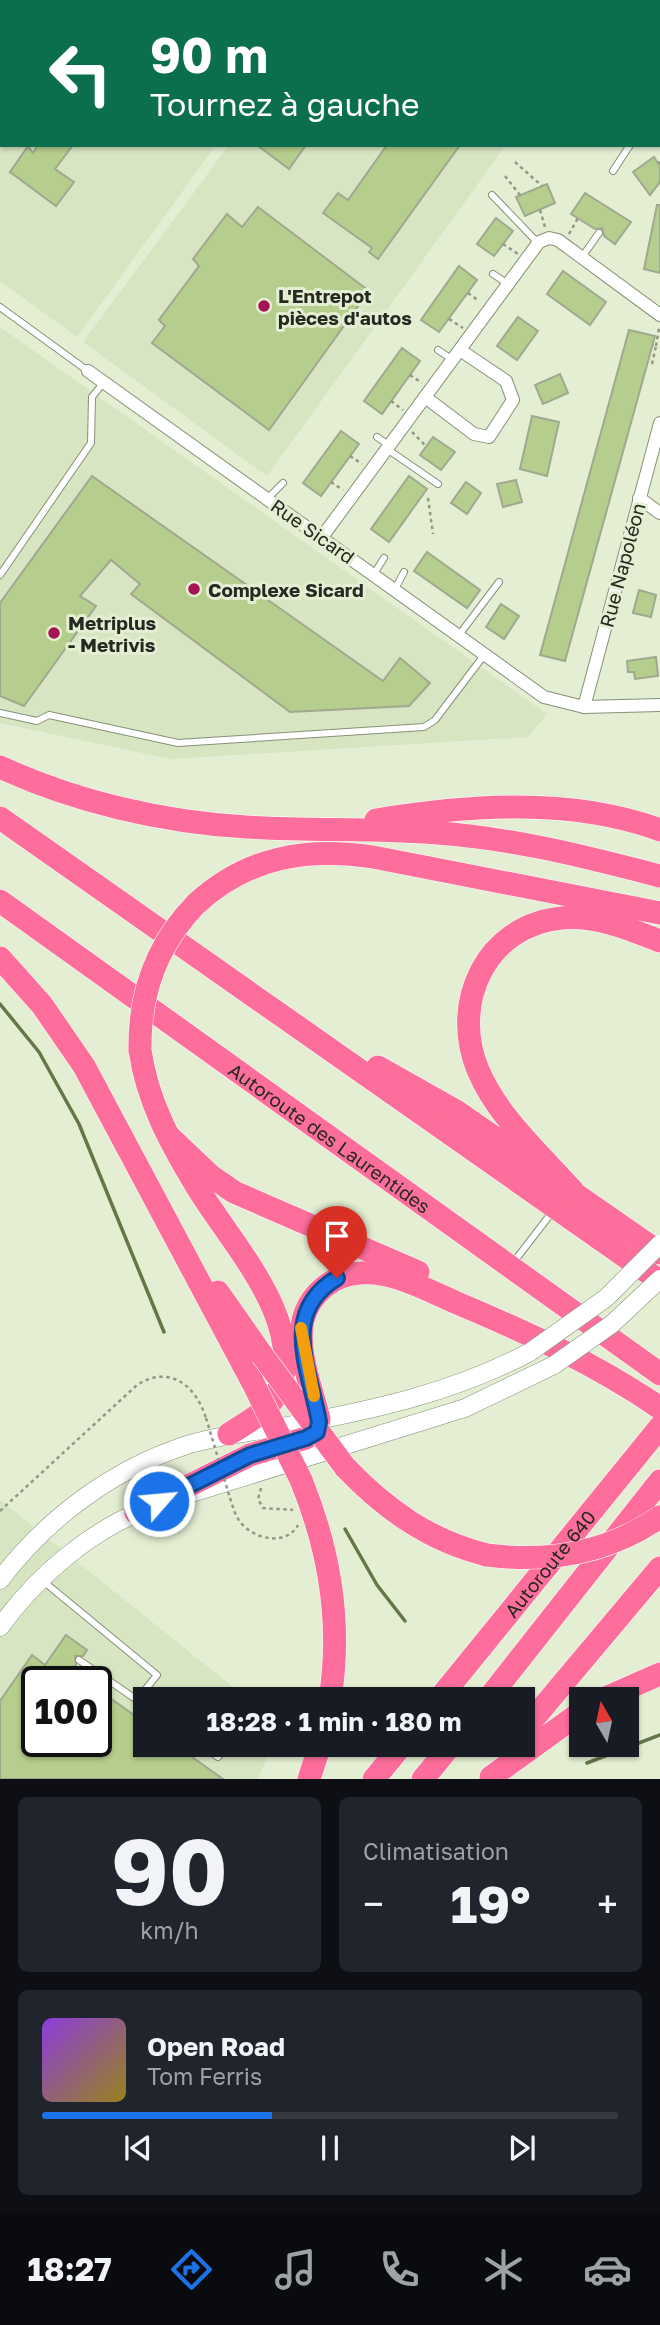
<!DOCTYPE html>
<html lang="fr">
<meta charset="utf-8">
<style>
:root{--surface:#171b24;--page:#20242c;--text:#f1f3f6;--muted:#9ea1a6;--line:#363941;--accent:#1a73e8}
body{margin:0;font-family:"Golos Text",sans-serif;background:var(--page);color:var(--text);height:100vh;display:flex;flex-direction:column;font-size:26px;white-space:nowrap}
*{box-sizing:border-box;margin:0}
p{font-size:23px;color:var(--muted)}
.icon{flex:none;width:38px;height:38px;fill:none;stroke:currentColor;stroke-width:2;stroke-linecap:round;stroke-linejoin:round}
.map{position:relative;height:1779px;overflow:hidden}
.sheet{display:flex;flex-direction:column;gap:18px;padding:18px;background:#0d0f14;flex:1}
.sheet>*{flex:none}
.banner{position:absolute;left:0px;top:0px;width:662px;height:147px;box-shadow:0 2px 5px #0004;background:#0b6e4f;color:#fff;overflow:hidden}
.needle{width:46px;rotate:351deg}
.controls{position:absolute;left:569px;top:1687px;display:grid;gap:14px}
.controls a{display:grid;place-items:center;width:70px;height:70px;border-radius:0px;background:var(--surface);box-shadow:0 2px 5px #0004;font-size:35px}
.speed{position:absolute;left:21px;top:1666px;display:flex;gap:14px;font-size:35px;font-weight:700;text-align:center}
.speed>*{display:grid;place-content:center;width:91px;height:91px;border-radius:50%;background:var(--surface);box-shadow:0 2px 5px #0004;line-height:1}
.speed .limit{border:4px solid #111;border-radius:10px;background:#fff;color:#111}
.pin{position:absolute;display:grid;place-items:center;width:60px;height:60px;color:#fff;margin:-72px -30px;border-radius:50% 50% 50% 0;rotate:-45deg;box-shadow:0 0 7px #0007}
.pin .icon{rotate:45deg}
.me{position:absolute;width:77px;margin:-38px;rotate:63deg;stroke-linejoin:round;filter:drop-shadow(0 0 5px #0008)}
.turn{display:flex;align-items:center;gap:24px;height:147px;padding:0 35px;font-size:32px}
.turn .icon{width:91px;height:91px;stroke-width:2.5}
.turn b{display:block;font-size:49px;line-height:60px}
.big{font-size:52px;font-weight:700;line-height:1.1}
.sheet .card{flex:1;display:flex;flex-direction:column;justify-content:center;gap:10px;min-width:0;padding:0 24px;border-radius:10px;background:var(--page)}
.sheet .dial{align-items:center;gap:0}
.dial b{font-size:91px;line-height:1}
.song{display:flex;align-items:center;gap:21px}
.cover{width:84px;height:84px;border-radius:10px;background:linear-gradient(135deg,hsl(270 70% 55%),hsl(50 70% 35%))}
.played{height:7px;border-radius:4px;background:linear-gradient(90deg,var(--accent) 40%,var(--line) 40%)}
.keys{display:flex;justify-content:space-around;direction:ltr}
.heat{display:flex;justify-content:space-between;align-items:center;font-size:38px;direction:ltr}
.sheet .tiles{flex:1;display:grid;gap:18px;grid-template-columns:1fr 1fr}
.card:last-child{grid-column:span 2}
.trip{position:absolute;left:133px;top:1687px;width:402px;height:70px;border-radius:0px;background:var(--surface);box-shadow:0 2px 5px #0004;font-weight:700;line-height:70px;text-align:center}
.tab-bar{display:flex;height:112px;justify-content:space-around;align-items:center;background:#090b0e;color:var(--muted)}
.tab-bar .icon{width:49px;height:49px}
.tab-bar .current{color:var(--accent)}
.tab-bar b{font-size:32px;color:var(--text)}
.map>svg:first-child{display:block}
.built{fill:#d8e5c2;fill-rule:evenodd}
.lines{fill:none;stroke-linecap:round;stroke-linejoin:round}
.stream{stroke:#667648;stroke-width:3.5}
.building{fill:#b6ce8d;stroke:#9fa98f;stroke-width:2}
.lane-casing{stroke:#879178;stroke-width:8}
.street-casing{stroke:#879178;stroke-width:14}
.secondary-casing{stroke:#879178;stroke-width:19}
.highway-casing{stroke:#fff;stroke-width:24}
.path{stroke:#919985;stroke-width:2.5;stroke-dasharray:3.5 3.5;stroke-linecap:butt}
.lane{stroke:#fff;stroke-width:6}
.street{stroke:#fff;stroke-width:12}
.secondary{stroke:#fff;stroke-width:18}
.highway{stroke:#fe6e9c;stroke-width:23}
.secondary-bridge-casing{stroke:#879178;stroke-width:19;stroke-linecap:butt}
.highway-bridge-casing{stroke:#fff;stroke-width:24;stroke-linecap:butt}
.path-bridge{stroke:#919985;stroke-width:2.5;stroke-dasharray:3.5 3.5;stroke-linecap:butt}
.secondary-bridge{stroke:#fff;stroke-width:18}
.highway-bridge{stroke:#fe6e9c;stroke-width:23}
.route-casing{stroke:#114b97;stroke-width:18}
.route{stroke:#1a73e8;stroke-width:12}
.slow{stroke:#f59e0b;stroke-width:12}
.poi-dot{fill:#a51352;stroke:#e3eed2;stroke-width:2.5}
.labels{text-anchor:middle;dominant-baseline:central;stroke-width:6;stroke-linejoin:round;paint-order:stroke}
.poi-label{font-size:19px;font-weight:bold;fill:#25291f;stroke:#e3eed2;text-anchor:start}
.street-label{font-size:19px;fill:#25291f;stroke:#e3eed2}
</style>
<div class="map">
<svg width="660" height="1779" viewBox="0 0 660 1779">
<rect width="100%" height="100%" fill="#e3eed2"/>
<g class="built">
<polygon points="0,0 322,0 2,2 2,145 216,145 77,337 0,281"/>
<polygon points="229,145 506,145 267,476 83,342"/>
<polygon points="0,327 547,714 528,737 171,759 0,723"/>
<path d="M0 1500 248 1699H145V1745H272L258 1779H0ZM37 1682H96V1741H37Z"/>
</g>
<g class="lines">
<g class="stream">
<polyline points="0,1004 39,1052 79,1124 164,1332"/>
<polyline points="345,1529 377,1585 405,1621"/>
<polyline points="587,1763 660,1735"/>
</g>
</g>
<g class="building">
<polygon points="38,145 73,145 55,169 74,182 56,206 10,172 28,146 33,153"/>
<polygon points="257,145 306,145 289,169"/>
<polygon points="387,145 460,145 378,259 369,252 372,248 323,213 338,193 348,200"/>
<polygon points="654,157 660,166 660,182 650,195 633,172"/>
<polygon points="547,184 555,203 525,216 516,197"/>
<polygon points="585,193 631,222 615,244 604,236 602,228 595,229 571,214"/>
<polygon points="657,205 660,205 660,273 644,269"/>
<polygon points="258,207 369,291 269,430 152,343 165,326 159,320 199,266 193,259 227,214 242,227"/>
<polygon points="496,218 513,231 494,256 477,244"/>
<polygon points="459,266 477,280 439,332 421,320"/>
<polygon points="563,271 606,302 590,325 547,294"/>
<polygon points="518,317 538,331 517,360 497,346"/>
<polygon points="629,330 655,336 565,661 540,655"/>
<polygon points="402,348 420,361 382,414 364,401"/>
<polygon points="560,374 568,393 543,404 535,385"/>
<polygon points="532,416 559,422 547,476 520,469"/>
<polygon points="341,431 359,444 321,496 303,483"/>
<polygon points="433,437 455,452 441,470 420,455"/>
<polygon points="92,476 383,681 400,658 430,683 409,706 290,712 131,594 140,584 111,560 80,596 96,606 24,706 0,696 0,603"/>
<polygon points="409,476 427,489 389,542 371,529"/>
<polygon points="516,480 522,502 503,507 497,484"/>
<polygon points="466,482 481,493 467,514 451,503"/>
<polygon points="427,552 480,590 467,608 414,571"/>
<polygon points="639,590 656,595 651,617 633,613"/>
<polygon points="501,604 519,616 504,639 486,627"/>
<polygon points="656,657 658,676 635,679 634,672 628,672 627,661"/>
<polygon points="66,1635 87,1650 83,1656 75,1656 76,1665 71,1670 87,1682 37,1682 37,1741 96,1741 96,1688 145,1723 145,1745 175,1745 223,1779 0,1779 0,1701 32,1655 45,1665"/>
</g>
<g class="lines">
<defs>
<g id="lane">
<polyline points="257,2 259,0"/>
<polyline points="0,55 2,55"/>
<polyline points="613,171 630,145"/>
<polyline points="492,195 538,243"/>
<polyline points="582,257 599,233"/>
<polyline points="493,274 508,284"/>
<polyline points="0,307 88,371"/>
<polyline points="438,350 453,360"/>
<polyline points="377,437 390,446"/>
<polyline points="387,449 438,484"/>
<polyline points="267,499 283,483"/>
<polyline points="374,574 384,558"/>
<polyline points="0,575 91,443 92,397 104,382"/>
<polyline points="395,589 404,572"/>
<polyline points="459,635 499,582"/>
<polyline points="0,713 37,721 49,715 178,743 424,727 435,720 485,654"/>
<polyline points="513,1263 553,1211"/>
<polyline points="43,1581 157,1675 137,1700 79,1660"/>
<polyline points="137,1700 145,1706"/>
<polyline points="200,1745 218,1757 227,1745"/>
</g>
<g id="street">
<polyline points="488,0 491,2"/>
<polyline points="88,371 544,697 584,707 660,705"/>
<polyline points="425,397 474,434 489,437 513,400 506,381 460,350"/>
<polyline points="639,498 660,513"/>
<polyline points="322,537 539,242 549,238 558,240 660,315"/>
<polyline points="584,707 660,423"/>
</g>
<g id="secondary">
<polyline points="192,1493 465,1408 554,1365"/>
<path d="M0 1580C47 1518 113 1469 187 1445 220 1435 253 1432 287 1426 372 1410 453 1393 530 1352"/>
<path d="M0 1627C36 1577 90 1530 149 1508"/>
</g>
<g id="highway">
<path d="M0 767C76 802 162 822 246 827 309 831 373 828 437 833 513 838 586 857 660 876"/>
<polyline points="0,818 660,1281"/>
<path d="M376 820C467 805 572 797 660 830"/>
<path id="s1" d="M0 901 660 1374"/>
<path d="M196 904C247 857 306 847 373 857L660 913"/>
<polyline points="0,958 42,1005 84,1066 253,1383"/>
<path d="M140 1050C147 1101 171 1144 197 1187 230 1242 310 1325 277 1393 268 1412 246 1423 229 1434"/>
<polyline points="378,1067 456,1111 660,1253"/>
<polyline points="171,1138 211,1176 234,1192 418,1272"/>
<path d="M573 1191C540 1154 497 1116 478 1070 450 1003 486 925 562 918 597 915 629 929 660 941"/>
<polyline points="218,1292 262,1355"/>
<path d="M345 1467C386 1510 430 1541 487 1555"/>
<path d="M301 1480C330 1551 342 1624 330 1699"/>
<path d="M136 1512 250 1455 306 1438 317 1432 319 1419C312 1389 296 1350 303 1320 310 1293 334 1274 361 1273 394 1271 427 1290 457 1303 528 1333 596 1364 660 1408"/>
<path id="s2" d="M439 1699 660 1427"/>
<polyline points="488,1699 660,1481"/>
<polyline points="603,1699 660,1674"/>
<polyline points="523,1731 660,1568"/>
<polyline points="491,1777 581,1712"/>
<polyline points="309,1779 320,1745"/>
<polyline points="374,1779 402,1745"/>
<polyline points="423,1779 451,1745"/>
</g>
</defs>
<use href="#lane" class="lane-casing"/>
<use href="#street" class="street-casing"/>
<use href="#secondary" class="secondary-casing"/>
<use href="#highway" class="highway-casing"/>
<g class="path">
<polyline points="541,0 545,0"/>
<polyline points="515,162 542,186"/>
<polyline points="658,163 660,162"/>
<polyline points="505,176 520,195"/>
<polyline points="540,210 545,227"/>
<polyline points="569,234 578,218"/>
<polyline points="503,244 518,254"/>
<polyline points="468,293 479,301"/>
<polyline points="449,319 463,328"/>
<polyline points="656,346 659,328"/>
<polyline points="652,364 656,346 653,345"/>
<polyline points="410,375 422,383"/>
<polyline points="391,401 403,410"/>
<polyline points="412,432 426,446"/>
<polyline points="350,456 362,464"/>
<polyline points="331,482 343,490"/>
<polyline points="428,498 433,534"/>
<polyline points="261,1488 258,1499 263,1508 293,1510"/>
<path d="M230 1498C233 1507 235 1516 241 1523 255 1540 287 1546 298 1525"/>
<path d="M0 1511 137 1385C170 1364 196 1386 206 1418"/>
</g>
<use href="#lane" class="lane"/>
<use href="#street" class="street"/>
<use href="#secondary" class="secondary"/>
<use href="#highway" class="highway"/>
<defs>
<g id="secondary-bridge">
<polyline points="530,1352 606,1298 660,1244"/>
<polyline points="554,1365 612,1324 660,1279"/>
</g>
<g id="highway-bridge">
<path d="M140 1050C139 994 157 944 196 904"/>
<polyline points="262,1355 345,1467"/>
<polyline points="253,1383 301,1480"/>
<path d="M487 1555C549 1563 608 1553 660 1517"/>
</g>
</defs>
<use href="#secondary-bridge" class="secondary-bridge-casing"/>
<use href="#highway-bridge" class="highway-bridge-casing"/>
<polyline class="path-bridge" points="206,1418 230,1498"/>
<use href="#secondary-bridge" class="secondary-bridge"/>
<use href="#highway-bridge" class="highway-bridge"/>
</g>
<g class="lines">
<defs>
<path id="route" d="M159 1501 250 1455 306 1438 317 1432 319 1422C310 1370 279 1313 337 1278"/>
</defs>
<use href="#route" class="route-casing"/>
<use href="#route" class="route"/>
<polyline class="slow" points="301,1328 314,1396"/>
</g>
<g class="poi-dot">
<circle cx="264" cy="306" r="7"/>
<circle cx="194" cy="589" r="7"/>
<circle cx="54" cy="633" r="7"/>
</g>
<g class="labels">
<g class="poi-label">
<text x="278" y="295">L'Entrepot<tspan x="278" dy="22">pièces d'autos</tspan></text>
<text x="208" y="589">Complexe Sicard</text>
<text x="68" y="622">Metriplus<tspan x="68" dy="22">- Metrivis</tspan></text>
</g>
<g class="street-label">
<text transform="translate(313 531) rotate(35)">Rue Sicard</text>
<text transform="translate(622 565) rotate(-75)">Rue Napoléon</text>
<text stroke="none"><textPath href="#s1" startOffset="406">Autoroute des Laurentides</textPath></text>
<text stroke="none"><textPath href="#s2" startOffset="175">Autoroute 640</textPath></text>
</g>
</g>
</svg>
<div class="controls">
<a><svg class="needle" viewBox="-14 -14 28 28"><path d="M0-13l5 13h-10z" fill="#e53935"/><path d="M0 13l5-13h-10z" fill="#9ea1a6"/></svg></a>
</div>
<div class="speed"><div class="limit">100</div></div>
<div class="pin" style="left:337px;top:1278px;background:#d93025"><svg class="icon" aria-label="arrive" viewBox="0 0 24 24"><path d="M6 21V4h12l-3 4 3 4H6"/></svg></div>
<svg class="me" style="left:159px;top:1501px" viewBox="-20 -20 40 40"><circle r="17" fill="#1a73e8" stroke="#fff" stroke-width="3"/><path d="M0-11L8 9 0 5-8 9z" fill="#fff"/></svg>
<div class="trip">18:28 · 1 min · 180 m</div>
<div class="banner">
<div class="turn"><svg class="icon" aria-label="left" viewBox="0 0 24 24"><path d="M17 20v-9H6M10 6l-5 5 5 5"/></svg><div><b>90 m</b>Tournez à gauche</div></div>
</div>
</div>
<section class="sheet">
<div class="tiles">
<div class="card dial"><b>90</b><p>km/h</p></div>
<div class="card"><p>Climatisation</p>
<div class="heat"><a>−</a><b class="big">19°</b><a>+</a></div>
</div>
<div class="card">
<div class="song"><i class="cover"></i><div><b>Open Road</b><p>Tom Ferris</p></div></div>
<div class="played"></div>
<div class="keys"><svg class="icon" aria-label="previous" viewBox="0 0 24 24"><path d="M18 5L8 12l10 7zM5 5v14"/></svg><svg class="icon" aria-label="pause" viewBox="0 0 24 24"><path d="M8 5v14M16 5v14"/></svg><svg class="icon" aria-label="next" viewBox="0 0 24 24"><path d="M6 5l10 7-10 7zM19 5v14"/></svg></div>
</div>
</div>
</section>
<nav class="tab-bar">
<b>18:27</b>
<svg class="icon current" aria-label="directions" viewBox="0 0 24 24"><path d="M12 3l9 9-9 9-9-9zM9 14v-3h6M13 9l2 2-2 2"/></svg>
<svg class="icon" aria-label="music" viewBox="0 0 24 24"><path d="M9 18V5l10-2v13"/><circle cx="6" cy="18" r="3"/><circle cx="16" cy="16" r="3"/></svg>
<svg class="icon" aria-label="phone" viewBox="0 0 24 24"><path d="M5 4h4l2 5-3 2q2 4 5 5l2-3 5 2v4C11 20 4 13 5 4z"/></svg>
<svg class="icon" aria-label="climate" viewBox="0 0 24 24"><path d="M12 3v18M4 7l16 10M4 17L20 7"/></svg>
<svg class="icon" aria-label="car" viewBox="0 0 24 24"><path d="M5 17H2v-5l4-1 3-4h7l3 4 3 1v5h-3M9 17h6M6 11h13"/><circle cx="7" cy="17" r="2"/><circle cx="17" cy="17" r="2"/></svg>
</nav>
